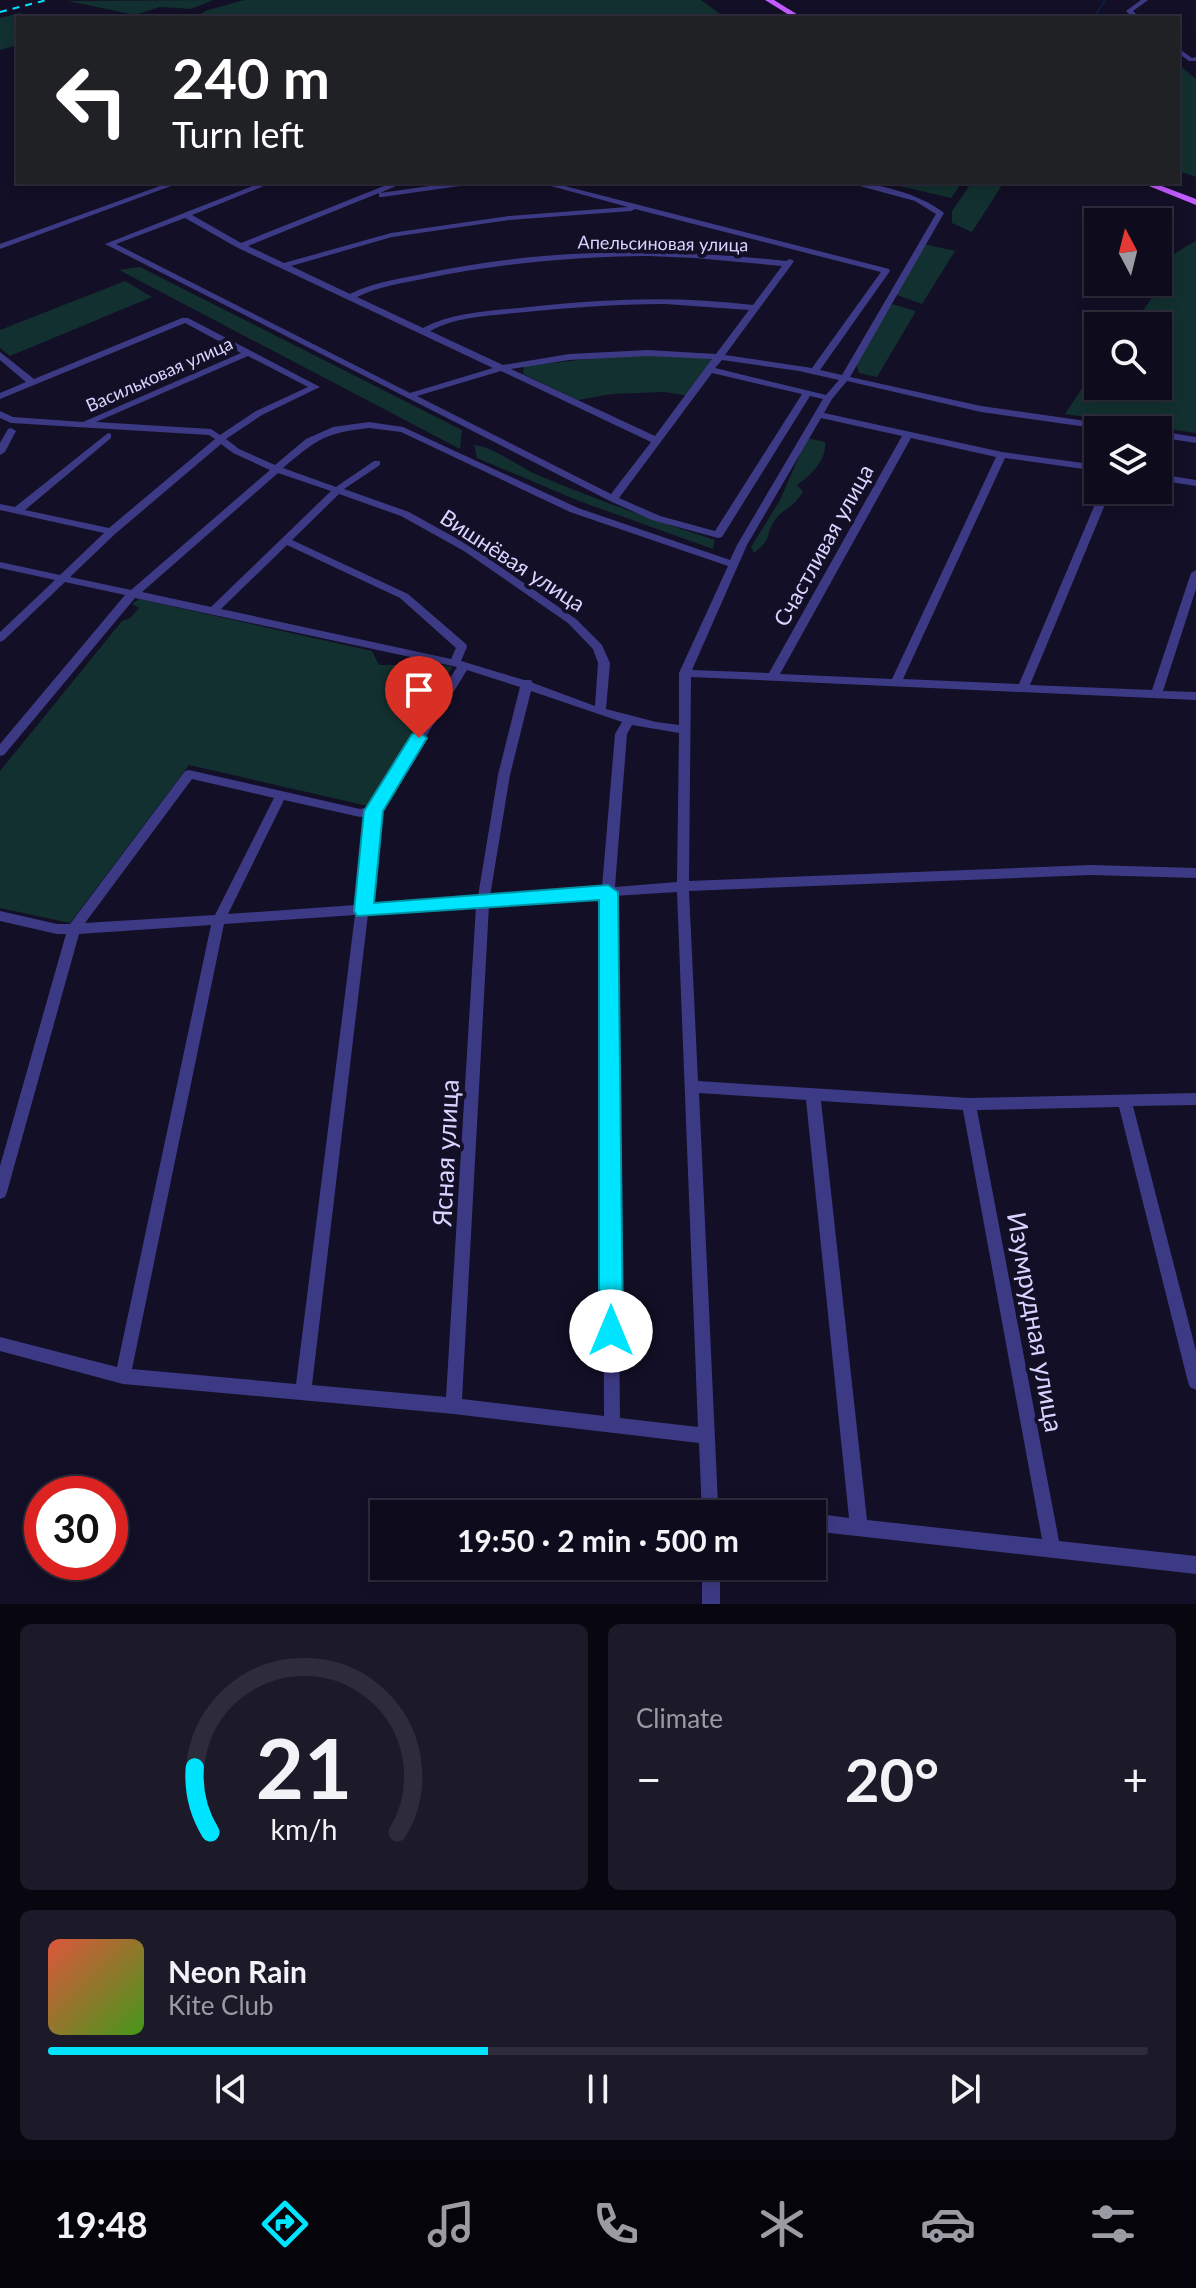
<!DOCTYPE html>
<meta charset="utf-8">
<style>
:root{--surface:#0e0b1c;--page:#1c1929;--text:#f1f3f6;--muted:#9b9ba3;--line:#2e2b3b;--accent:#00e5ff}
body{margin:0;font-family:Lato,sans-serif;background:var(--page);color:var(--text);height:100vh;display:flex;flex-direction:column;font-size:30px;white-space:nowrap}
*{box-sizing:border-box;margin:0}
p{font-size:26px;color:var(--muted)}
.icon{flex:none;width:44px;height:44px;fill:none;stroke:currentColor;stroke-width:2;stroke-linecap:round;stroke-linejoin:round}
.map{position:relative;height:1604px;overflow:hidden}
.drawer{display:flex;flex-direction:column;gap:20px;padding:20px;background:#08060f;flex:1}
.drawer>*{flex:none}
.top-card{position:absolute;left:16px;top:16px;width:1164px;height:168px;border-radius:0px;box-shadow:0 4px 12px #0003,0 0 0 2px var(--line);background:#202124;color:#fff;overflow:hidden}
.needle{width:52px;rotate:353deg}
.fabs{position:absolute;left:1084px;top:208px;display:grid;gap:16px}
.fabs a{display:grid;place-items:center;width:88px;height:88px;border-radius:0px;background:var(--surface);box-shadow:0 4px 12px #0003,0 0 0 2px var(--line);font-size:40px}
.speed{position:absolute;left:24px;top:1476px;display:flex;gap:16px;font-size:40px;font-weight:700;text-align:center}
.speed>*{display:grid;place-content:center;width:104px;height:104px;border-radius:50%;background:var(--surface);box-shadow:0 4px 12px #0003,0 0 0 2px var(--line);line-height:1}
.speed .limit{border:12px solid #d22;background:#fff;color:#111}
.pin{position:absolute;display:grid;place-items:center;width:68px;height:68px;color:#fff;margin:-82px -34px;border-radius:50% 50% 50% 0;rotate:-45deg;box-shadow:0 0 8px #0007}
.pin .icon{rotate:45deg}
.me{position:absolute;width:88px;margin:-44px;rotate:0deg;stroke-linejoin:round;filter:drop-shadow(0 0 6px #0008)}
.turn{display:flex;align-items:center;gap:28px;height:168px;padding:0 24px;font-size:36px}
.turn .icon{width:104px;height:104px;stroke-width:2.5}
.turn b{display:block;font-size:56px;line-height:68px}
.big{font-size:60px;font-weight:700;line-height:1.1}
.drawer .card{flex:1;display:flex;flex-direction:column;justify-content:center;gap:12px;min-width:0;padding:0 28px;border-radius:12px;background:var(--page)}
.drawer .dial{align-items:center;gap:0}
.dial svg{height:208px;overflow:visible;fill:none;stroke:var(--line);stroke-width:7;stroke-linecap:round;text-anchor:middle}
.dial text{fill:var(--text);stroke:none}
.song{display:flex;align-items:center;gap:24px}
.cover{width:96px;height:96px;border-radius:12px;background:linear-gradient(135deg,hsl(10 70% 55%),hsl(100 70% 35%))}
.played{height:8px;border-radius:4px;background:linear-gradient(90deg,var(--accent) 40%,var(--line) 40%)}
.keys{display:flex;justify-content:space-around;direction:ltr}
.heat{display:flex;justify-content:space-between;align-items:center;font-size:44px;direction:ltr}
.drawer .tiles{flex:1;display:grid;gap:20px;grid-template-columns:1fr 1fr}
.card:last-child{grid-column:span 2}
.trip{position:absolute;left:370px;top:1500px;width:456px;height:80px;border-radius:0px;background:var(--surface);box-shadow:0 4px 12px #0003,0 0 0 2px var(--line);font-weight:700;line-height:80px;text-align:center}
.tab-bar{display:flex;height:128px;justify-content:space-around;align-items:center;background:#06040b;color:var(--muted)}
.tab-bar .icon{width:56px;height:56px}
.tab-bar .current{color:var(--accent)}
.tab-bar b{font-size:36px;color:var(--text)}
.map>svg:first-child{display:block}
.green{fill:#12302f}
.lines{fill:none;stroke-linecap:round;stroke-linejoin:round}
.stream{stroke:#0a1f44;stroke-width:2}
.minor{fill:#3d3a85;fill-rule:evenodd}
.major{fill:#c25bff;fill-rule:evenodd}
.rail{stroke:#00e5ff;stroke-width:2;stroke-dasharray:7 6;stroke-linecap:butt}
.route{fill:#00e5ff;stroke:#0095a6;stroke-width:2}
.labels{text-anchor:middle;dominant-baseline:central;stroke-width:8;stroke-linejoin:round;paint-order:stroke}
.far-street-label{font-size:18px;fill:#d9d4ff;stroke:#130f26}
.street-label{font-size:22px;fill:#d9d4ff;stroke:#130f26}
.near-street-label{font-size:26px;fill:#d9d4ff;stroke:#130f26}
</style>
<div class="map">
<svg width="1196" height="1604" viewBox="0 0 1196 1604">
<rect width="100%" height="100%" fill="#130f26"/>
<g class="green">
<polygon points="213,0 191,9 160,7 135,15 68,1"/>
<polygon points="244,0 701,0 726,18 195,18 205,11"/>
<polygon points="20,13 41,18 18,18 18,45 0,50 0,18"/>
<polygon points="1178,64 1196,79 1196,177 1178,171"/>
<polygon points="882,182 962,182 951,198"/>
<polygon points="972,182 1004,182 972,232 952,223 952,211"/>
<path d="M1196 241V433L1065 414 1098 364V386H1158V326H1132L1159 288 1151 285 1158 282C1158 260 1180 250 1196 241Z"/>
<polygon points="924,244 955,251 922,304 897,295"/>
<polygon points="140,267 462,430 460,449 119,270"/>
<polygon points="125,281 152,297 10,356 0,348 0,330"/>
<polygon points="892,304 916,311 877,377 859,373 855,360"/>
<polygon points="625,355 707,357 715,362 690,396 664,392 612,394 578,400 523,374 524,366"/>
<path d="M807 438 825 442C827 460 810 476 797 485L803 491C796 506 784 508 775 520 764 535 775 536 754 553L751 547 780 500Z"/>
<path d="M474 445C495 447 518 467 540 476 598 500 655 521 715 540L713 549 579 501 477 458Z"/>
<polygon points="139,599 372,651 379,665 400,665 407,658 452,667 368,806 189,765 70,923 0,908 0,771 122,621 130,618 139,608 132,604"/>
</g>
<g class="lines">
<polyline class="stream" points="1094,18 1105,0"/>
<g class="minor">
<polygon points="1141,0 1148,0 1133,11 1140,18 1133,18 1126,11"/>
<polygon points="1178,48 1192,58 1196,57 1196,61 1189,61 1178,53"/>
<polygon points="171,182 182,182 0,249 0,244"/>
<path d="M263 182H274L192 215 241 243 394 182H405L380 193 458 182H478L474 184 382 197H379V193L248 246 284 263 391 233 509 216 628 207 536 182H549L889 269 890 271 820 370 842 375 936 214 915 201 845 182C875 182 921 194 944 213L850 377 981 406 1128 427 1133 430H1108L981 412 847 381 832 399 824 413 1002 452 1098 465V471L1005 458 903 679 1019 684 1101 490H1111L1030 685 1152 690 1191 573 1196 570V589L1163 691 1196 692V700L691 677 689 881 1091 865 1196 868V878L1091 875 689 891 698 1081 969 1098 1196 1093V1105L1133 1106 1196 1351V1390L1190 1387 1188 1382 1119 1107 977 1110 1059 1541 1196 1556V1574L812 1531V1513L849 1518 806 1100 699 1093 718 1504 738 1508 740 1514H702L699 1443 454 1414 123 1384 0 1351V1337L117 1367 211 925 79 934 7 1192 5 1197 0 1199V1166L66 934H57L0 921V911L57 924H70L185 771 189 770 360 809 370 807 457 667 135 598 4 755 0 756V744L125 595 65 582 4 640 0 642V632L55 580 0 568V562L60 575 104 533 0 510V504L15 507 108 433 111 434V438L25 510 109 528 215 439 209 435 11 423 0 418V411L13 417 83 422 241 353 185 323 0 399V393L26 382 0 360V352L34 379 182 318H188L320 387 262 415 226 439 239 449 275 465 306 439 333 427 369 422 403 427 578 508 730 560 737 545 823 399 810 396 722 537 718 538 652 520 610 501 105 244ZM635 209 881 272 812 368 725 355 792 264 794 261 790 259 786 261C667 248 549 248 432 272 405 278 375 281 350 294L291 266 392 237 509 220 631 211ZM185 218 238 248 493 368 410 393 116 244ZM648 256 695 258 782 266 753 305C674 295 597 299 519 308 486 311 452 313 423 328L357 297C379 286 404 283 428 278 501 263 574 257 648 256ZM665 304 749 310 716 354 648 350 569 354 503 365 430 331C456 317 486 316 515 313 565 308 614 304 665 304ZM248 356 308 387 256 411 220 435 211 429 96 422ZM648 356 712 359 655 436 511 369 569 360ZM722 360 799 371 839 380 826 395 715 368ZM501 371 651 442 611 494 417 396ZM712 373 802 394 715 531 660 516 619 498ZM821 418 902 436 769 673 692 670 747 545ZM369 428 401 432 570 512 728 566 679 673V725L656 722 606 709 610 663 602 645 576 619 472 547 409 512 344 489 380 465V461H374L336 487 283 468C317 439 325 433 369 428ZM911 438 996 457 892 679 780 674ZM221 444 233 453 270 470 131 590 70 577 115 534ZM278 473 331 491 211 607 142 592ZM339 494 401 516 464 551 568 623 593 649 598 663 595 706 533 683 531 680H524L461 661 467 647 466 644 408 594 292 540ZM287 545 400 598 456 648 451 659 221 609ZM467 670 520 687 498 775 478 896 369 904 380 811ZM531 691 622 722 615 734 602 887 490 896 510 775ZM632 725 679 733 677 882 615 887 627 734ZM192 779 274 798 215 915 85 923ZM284 800 360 817 367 816 356 905 228 914ZM677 892 698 1427 620 1418 614 896ZM602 897 604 1416 462 1399 489 905ZM476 906 446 1397 312 1385 368 914ZM355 915 296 1384 132 1369 224 924ZM821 1101 963 1110 1042 1539 867 1520Z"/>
<polygon points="11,428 16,431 5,452 0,455 0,443 8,429"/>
<polygon points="1158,431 1196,437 1196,443 1158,437"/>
<polygon points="1158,474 1196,480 1196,486 1158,480"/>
<rect x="702" y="1566" width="18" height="38"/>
</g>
<g class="major">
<polygon points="765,0 774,0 803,18 794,18"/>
<polygon points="1139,182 1151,182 1196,199 1196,205"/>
</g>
<polyline class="rail" points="0,12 47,0"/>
</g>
<polygon class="route" points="419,732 427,738 383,811 374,903 608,885 618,892 623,1331 620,1339 611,1342 603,1339 599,1331 599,900 357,916 354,911 364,811 412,734"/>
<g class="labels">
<g class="far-street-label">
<text transform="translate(663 243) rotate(1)">Апельсиновая улица</text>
<text transform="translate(159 374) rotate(-24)">Васильковая улица</text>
</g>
<g class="street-label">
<text transform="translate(823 545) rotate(-61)">Счастливая улица</text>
<text transform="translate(513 560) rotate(33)">Вишнёвая улица</text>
</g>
<g class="near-street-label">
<text transform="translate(445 1153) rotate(-87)">Ясная улица</text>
<text transform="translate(1036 1322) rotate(80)">Изумрудная улица</text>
</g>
</g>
</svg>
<div class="fabs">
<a><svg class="needle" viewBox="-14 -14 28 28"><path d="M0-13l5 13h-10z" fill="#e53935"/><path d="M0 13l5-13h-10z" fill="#9b9ba3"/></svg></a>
<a><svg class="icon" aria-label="search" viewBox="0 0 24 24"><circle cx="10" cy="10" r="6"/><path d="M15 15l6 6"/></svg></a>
<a><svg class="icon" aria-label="layers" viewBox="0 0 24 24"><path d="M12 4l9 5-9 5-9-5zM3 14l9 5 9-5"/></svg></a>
</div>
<div class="speed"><div class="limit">30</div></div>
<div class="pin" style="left:419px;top:738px;background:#d93025"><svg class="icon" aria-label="arrive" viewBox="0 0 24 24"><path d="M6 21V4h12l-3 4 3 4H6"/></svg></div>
<svg class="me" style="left:611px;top:1331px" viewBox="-20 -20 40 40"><circle r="19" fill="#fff"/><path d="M0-13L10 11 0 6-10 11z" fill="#00e5ff"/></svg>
<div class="trip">19:50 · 2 min · 500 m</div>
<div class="top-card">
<div class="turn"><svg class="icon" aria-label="left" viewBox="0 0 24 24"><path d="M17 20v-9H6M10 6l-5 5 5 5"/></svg><div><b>240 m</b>Turn left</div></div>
</div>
</div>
<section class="drawer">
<div class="tiles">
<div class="card dial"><svg viewBox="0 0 100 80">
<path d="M14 69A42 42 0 1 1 86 69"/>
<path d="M14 69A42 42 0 0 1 8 44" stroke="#00e5ff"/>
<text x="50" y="56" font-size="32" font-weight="700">21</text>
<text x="50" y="72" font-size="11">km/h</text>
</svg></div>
<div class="card"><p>Climate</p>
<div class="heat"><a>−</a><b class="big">20°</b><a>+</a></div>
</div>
<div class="card">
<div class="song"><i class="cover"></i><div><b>Neon Rain</b><p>Kite Club</p></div></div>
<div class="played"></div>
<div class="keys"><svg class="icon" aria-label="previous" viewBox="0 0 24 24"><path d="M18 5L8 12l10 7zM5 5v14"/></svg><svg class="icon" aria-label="pause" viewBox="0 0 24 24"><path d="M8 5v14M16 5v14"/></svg><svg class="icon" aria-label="next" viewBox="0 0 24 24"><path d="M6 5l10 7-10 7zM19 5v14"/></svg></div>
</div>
</div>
</section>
<nav class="tab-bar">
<b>19:48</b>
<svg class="icon current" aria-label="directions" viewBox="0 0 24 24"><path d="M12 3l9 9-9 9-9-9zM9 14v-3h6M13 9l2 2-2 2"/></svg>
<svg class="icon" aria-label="music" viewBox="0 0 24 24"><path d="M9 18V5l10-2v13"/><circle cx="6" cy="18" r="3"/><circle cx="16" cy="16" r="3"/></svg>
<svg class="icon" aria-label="phone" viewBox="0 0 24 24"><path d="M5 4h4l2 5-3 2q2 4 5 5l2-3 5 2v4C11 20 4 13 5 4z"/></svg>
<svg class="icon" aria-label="climate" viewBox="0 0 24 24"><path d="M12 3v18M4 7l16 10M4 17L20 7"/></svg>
<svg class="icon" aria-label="car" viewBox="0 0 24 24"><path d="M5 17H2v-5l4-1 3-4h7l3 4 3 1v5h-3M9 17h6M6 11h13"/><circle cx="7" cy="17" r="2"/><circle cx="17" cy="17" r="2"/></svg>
<svg class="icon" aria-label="filters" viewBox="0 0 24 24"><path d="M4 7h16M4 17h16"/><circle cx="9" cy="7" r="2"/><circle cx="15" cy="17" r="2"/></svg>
</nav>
